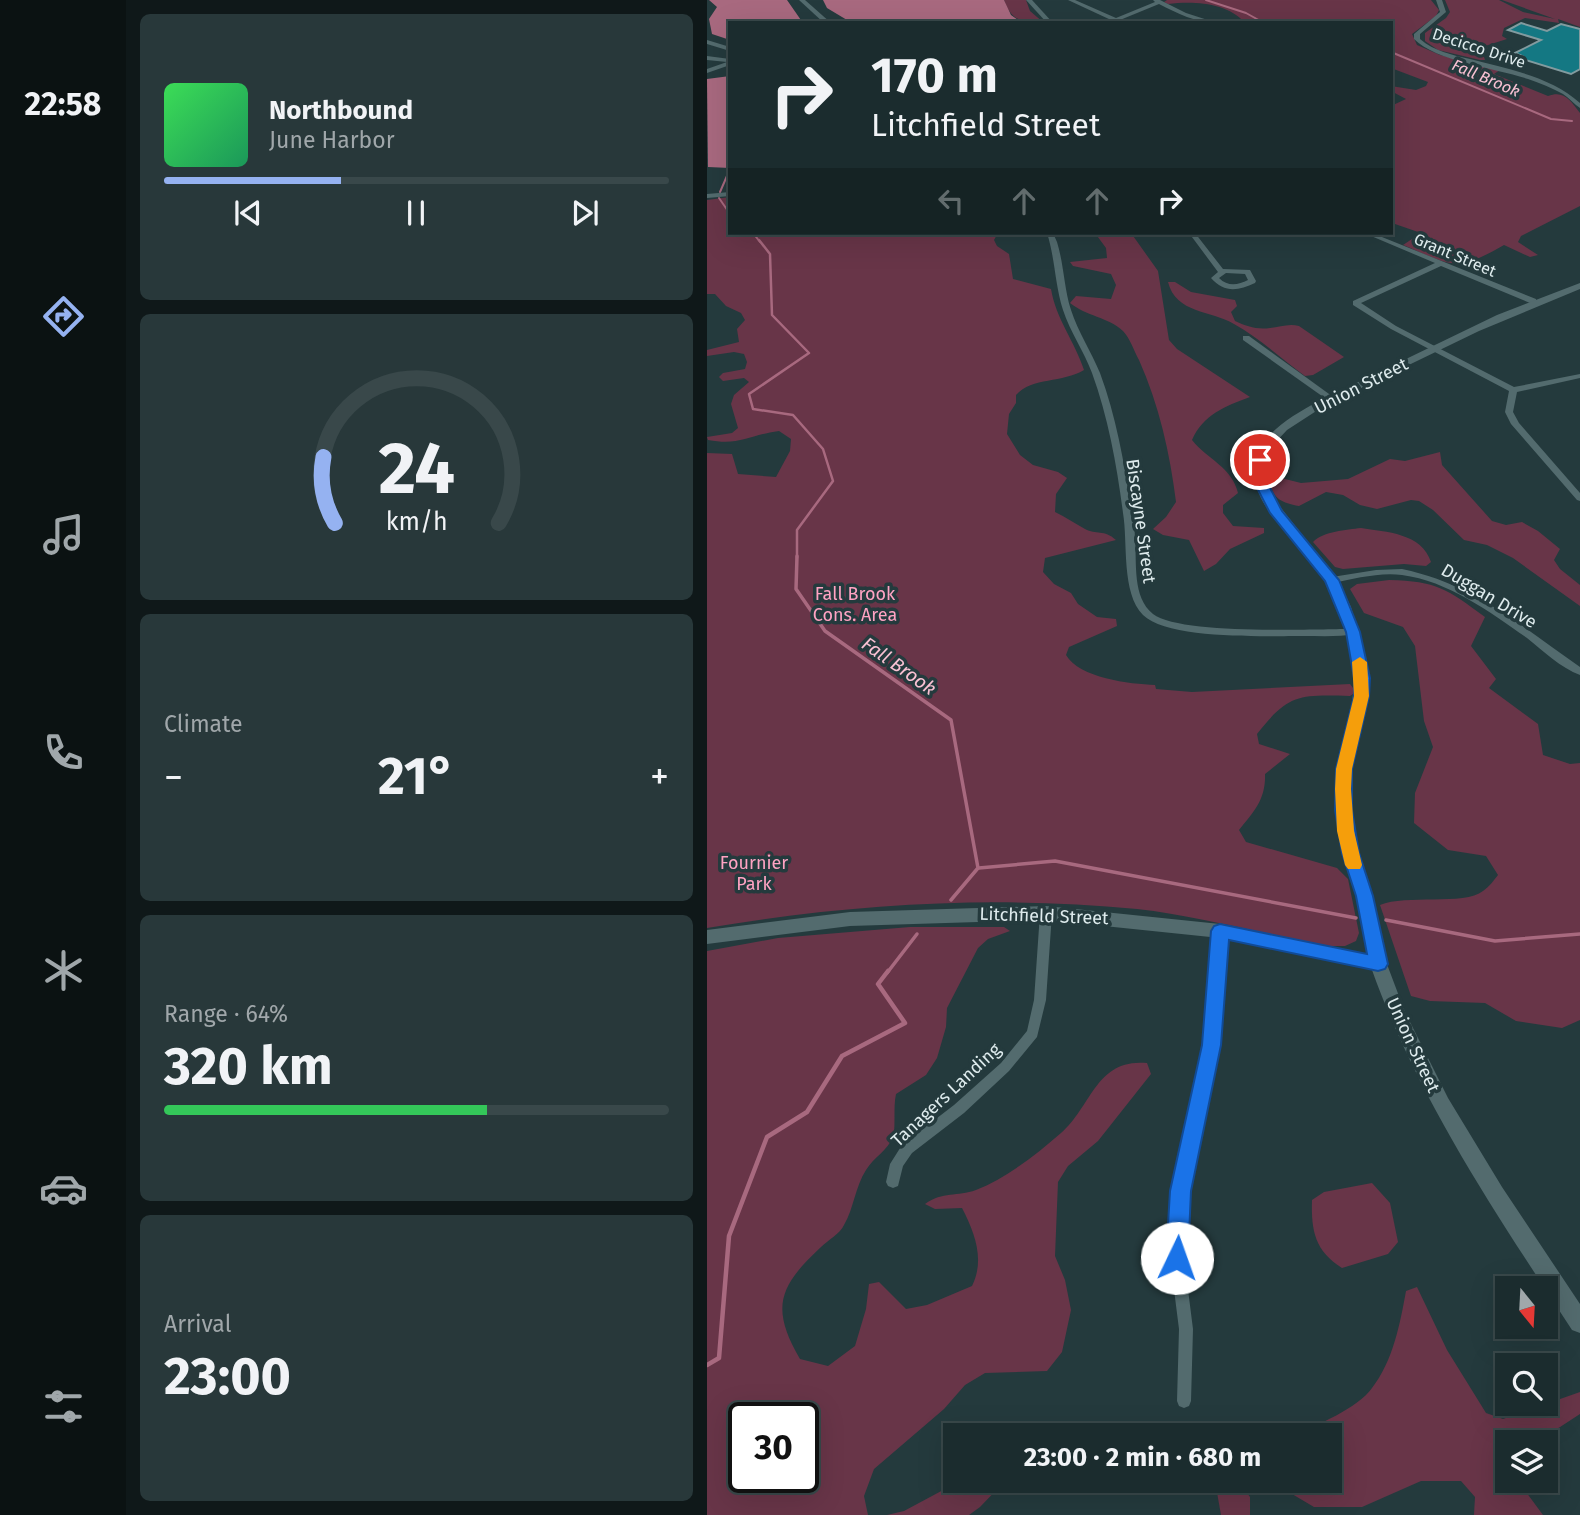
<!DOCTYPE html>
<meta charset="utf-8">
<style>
:root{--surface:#1b2c2e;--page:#28383a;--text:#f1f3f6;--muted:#a0a7aa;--line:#39484a;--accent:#95b2f1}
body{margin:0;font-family:"Fira Sans",sans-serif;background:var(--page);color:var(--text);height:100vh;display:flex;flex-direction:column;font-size:26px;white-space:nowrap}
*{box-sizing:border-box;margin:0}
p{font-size:23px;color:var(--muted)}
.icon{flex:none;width:38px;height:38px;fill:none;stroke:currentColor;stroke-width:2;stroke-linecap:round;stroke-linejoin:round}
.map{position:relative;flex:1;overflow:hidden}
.panel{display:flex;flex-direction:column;gap:14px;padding:14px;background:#0f1819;width:581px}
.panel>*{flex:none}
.guide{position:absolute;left:21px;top:21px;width:665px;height:214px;border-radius:0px;box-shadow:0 7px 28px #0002,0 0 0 2px var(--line);background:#1b2c2e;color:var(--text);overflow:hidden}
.needle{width:46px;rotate:162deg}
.fabs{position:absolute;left:788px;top:1276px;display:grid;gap:14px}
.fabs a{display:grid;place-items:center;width:63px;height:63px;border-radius:0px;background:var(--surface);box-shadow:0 7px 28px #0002,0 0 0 2px var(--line);font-size:35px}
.speed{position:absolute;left:21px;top:1402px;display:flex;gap:14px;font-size:35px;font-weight:700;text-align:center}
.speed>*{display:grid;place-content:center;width:91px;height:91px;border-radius:50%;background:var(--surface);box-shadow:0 7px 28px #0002,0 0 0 2px var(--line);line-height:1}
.speed .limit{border:4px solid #111;border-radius:10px;background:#fff;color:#111}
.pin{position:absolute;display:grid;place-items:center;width:60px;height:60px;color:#fff;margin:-30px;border:4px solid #fff;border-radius:50%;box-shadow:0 2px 7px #0007}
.me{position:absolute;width:77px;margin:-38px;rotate:3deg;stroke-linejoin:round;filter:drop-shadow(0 0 5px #0008)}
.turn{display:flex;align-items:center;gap:24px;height:147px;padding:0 28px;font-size:32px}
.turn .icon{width:91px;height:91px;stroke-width:2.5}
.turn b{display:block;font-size:49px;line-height:60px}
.lanes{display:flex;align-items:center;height:66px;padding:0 28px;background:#0003;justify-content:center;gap:35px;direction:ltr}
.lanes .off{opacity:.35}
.big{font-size:52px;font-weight:700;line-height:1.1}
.panel .widget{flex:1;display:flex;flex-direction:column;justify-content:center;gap:10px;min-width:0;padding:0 24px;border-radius:10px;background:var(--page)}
.panel .dial{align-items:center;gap:0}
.dial svg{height:182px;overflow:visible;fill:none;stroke:var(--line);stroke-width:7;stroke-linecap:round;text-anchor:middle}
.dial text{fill:var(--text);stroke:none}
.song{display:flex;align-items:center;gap:21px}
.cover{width:84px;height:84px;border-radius:10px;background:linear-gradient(135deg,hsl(130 70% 55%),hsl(150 70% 35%))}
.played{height:7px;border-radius:4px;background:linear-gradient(90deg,var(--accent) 35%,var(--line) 35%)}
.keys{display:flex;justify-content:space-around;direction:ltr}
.heat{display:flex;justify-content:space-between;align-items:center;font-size:38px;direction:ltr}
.charge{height:10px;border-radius:5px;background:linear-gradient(90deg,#34c759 64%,var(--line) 0)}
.trip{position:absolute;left:236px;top:1423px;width:399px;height:70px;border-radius:0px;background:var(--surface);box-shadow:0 7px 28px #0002,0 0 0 2px var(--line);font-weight:700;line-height:70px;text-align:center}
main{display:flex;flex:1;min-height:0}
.tabs{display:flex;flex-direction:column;width:126px;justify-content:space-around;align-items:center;background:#0b1212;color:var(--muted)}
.tabs .icon{width:49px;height:49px}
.tabs .active{color:var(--accent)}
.tabs b{font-size:32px;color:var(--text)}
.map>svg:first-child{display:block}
.green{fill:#683548;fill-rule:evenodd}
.water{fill:#a8697f}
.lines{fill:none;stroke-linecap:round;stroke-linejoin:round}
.stream-far3{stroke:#a8697f;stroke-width:2}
.stream-far2{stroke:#a8697f;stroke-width:2.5}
.stream-far1{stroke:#a8697f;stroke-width:3.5}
.stream{stroke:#a8697f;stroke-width:4.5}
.building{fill:#147883;stroke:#829b9f;stroke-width:2}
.minor{fill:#536b6e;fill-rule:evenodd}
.tertiary{fill:#536b6e;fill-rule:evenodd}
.secondary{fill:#536b6e;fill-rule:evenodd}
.route{fill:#1a73e8;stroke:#114b97;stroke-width:2}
.slow{fill:#f59e0b}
.labels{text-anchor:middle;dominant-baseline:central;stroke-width:7;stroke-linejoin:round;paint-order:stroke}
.far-street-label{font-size:16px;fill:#deebed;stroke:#243a3d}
.far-water-label{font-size:16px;font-style:italic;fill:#f9c1d3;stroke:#243a3d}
.street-label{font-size:18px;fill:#deebed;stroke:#243a3d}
.park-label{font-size:18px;fill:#ffa3c3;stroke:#243a3d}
.water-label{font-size:19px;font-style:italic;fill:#f9c1d3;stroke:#243a3d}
</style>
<main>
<nav class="tabs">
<b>22:58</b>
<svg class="icon active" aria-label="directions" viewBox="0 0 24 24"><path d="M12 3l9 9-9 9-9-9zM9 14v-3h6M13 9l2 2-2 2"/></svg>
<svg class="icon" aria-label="music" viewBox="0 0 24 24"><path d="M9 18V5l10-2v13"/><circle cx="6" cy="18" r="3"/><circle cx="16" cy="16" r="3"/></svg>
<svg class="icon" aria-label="phone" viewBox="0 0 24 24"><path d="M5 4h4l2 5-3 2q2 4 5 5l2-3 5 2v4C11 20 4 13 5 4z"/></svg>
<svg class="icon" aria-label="climate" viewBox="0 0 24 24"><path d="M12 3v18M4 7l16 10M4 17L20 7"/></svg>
<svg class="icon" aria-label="car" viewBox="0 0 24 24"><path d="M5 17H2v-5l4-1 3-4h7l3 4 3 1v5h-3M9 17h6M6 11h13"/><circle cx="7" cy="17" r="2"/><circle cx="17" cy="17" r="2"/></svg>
<svg class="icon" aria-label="filters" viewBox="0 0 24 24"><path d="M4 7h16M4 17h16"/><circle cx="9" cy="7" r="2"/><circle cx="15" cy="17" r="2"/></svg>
</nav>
<section class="panel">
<div class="widget">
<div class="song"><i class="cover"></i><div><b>Northbound</b><p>June Harbor</p></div></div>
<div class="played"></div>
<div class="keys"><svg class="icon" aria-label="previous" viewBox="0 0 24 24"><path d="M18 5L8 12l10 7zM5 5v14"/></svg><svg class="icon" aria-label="pause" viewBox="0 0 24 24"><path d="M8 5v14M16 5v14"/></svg><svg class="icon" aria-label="next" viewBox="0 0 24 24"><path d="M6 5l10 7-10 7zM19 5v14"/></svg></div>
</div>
<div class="widget dial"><svg viewBox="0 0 100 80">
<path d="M14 69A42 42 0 1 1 86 69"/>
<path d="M14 69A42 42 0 0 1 9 40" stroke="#95b2f1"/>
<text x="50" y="56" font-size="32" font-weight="700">24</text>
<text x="50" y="72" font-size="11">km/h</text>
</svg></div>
<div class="widget"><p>Climate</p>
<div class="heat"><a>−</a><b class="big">21°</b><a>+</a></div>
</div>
<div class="widget"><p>Range · 64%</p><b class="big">320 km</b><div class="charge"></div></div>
<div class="widget"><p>Arrival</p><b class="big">23:00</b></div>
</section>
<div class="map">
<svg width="873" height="1515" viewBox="0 0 873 1515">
<rect width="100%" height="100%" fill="#243a3d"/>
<g class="green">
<path d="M297 0H319L323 11 337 23C316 23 304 21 297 0Z"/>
<path d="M460 0H724L732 10 729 16 705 34 710 45 733 55 793 70 787 74 841 96C857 90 863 100 873 113V206L814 236 811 242 831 255 823 257 797 245C748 273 746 266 696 245L714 233 688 224 684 226V106L699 99 684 91V86L709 90 719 86 721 82 684 68V23H538C520 2 486 1 461 4L457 2Z"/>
<polygon points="738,0 792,0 816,12 848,19 795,0 873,0 873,27 851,19 852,23 818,18 797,28 795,36 800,39 778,46 781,48 776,54 778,60 773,60 731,50 718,41 718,33 739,18 743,12"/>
<path d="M23 197V233H291L287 240 290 246 302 254 306 279 344 289C349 319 368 342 377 370 356 383 325 377 309 395V403L302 414 300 434 313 455 326 465 351 472 360 478 349 494 348 512C359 517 367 523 378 529 389 535 397 529 409 540L338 558 336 572 347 584 364 593 371 604 390 617 409 619 410 626 362 647 359 655C372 678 423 684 448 685L449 689 485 692 643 684 649 692 643 696C593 695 582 693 550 734L552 744 583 754 558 774C559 799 547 812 532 830L539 842 630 868 641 879 652 933 649 941 638 946H619C557 934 492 916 430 909 286 895 143 904 0 928V453L25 454 31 474 69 477 83 451 84 439 72 431C42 435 33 446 1 440L0 437 25 433 31 428 24 404 27 395 42 382 37 378 16 381 12 377 16 373 38 369 40 362 37 354 27 352 0 356V350L32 342 30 329 38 320 34 313 19 306 8 294H0V200Z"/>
<path d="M388 233H424L451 271 462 340 470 349 543 397C518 406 496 415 485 440 500 459 525 467 531 493L516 505V513L526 526 557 528V533L523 549 509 564 497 571 482 540 456 535 446 529 459 517 469 502C463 453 452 405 432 360 427 351 423 338 416 331 401 317 379 316 363 303L369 296 404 299 409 285 404 274 366 266 363 262 400 258 399 248Z"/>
<path d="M461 282H468L484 292 528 300 530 306 524 312 528 321C539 326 550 330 563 328 573 327 582 323 592 326L637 357 606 375 598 376C575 359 552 338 527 324 504 310 469 314 461 282Z"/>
<path d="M733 452 735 465 785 521 799 525 815 522 831 531 853 549 847 560 853 569 873 585V606L806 558 780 545 757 540 726 510 712 501 704 500 670 509 653 505 636 495 619 492 592 506C573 502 566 499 562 479L574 478 594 483 641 479 683 459 698 461Z"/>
<path d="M654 528C679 532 715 533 724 562L719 566 697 564 636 569 628 567 606 542C617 531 639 530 654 528Z"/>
<path d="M682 580C730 581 740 589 778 617L764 646 789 679 782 688 831 724 836 755 863 764 873 763V1020L855 1028 809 1021 778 1003 723 1001 704 996 673 905C699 894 757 906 776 891 782 887 787 880 791 875L779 856 741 850 707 823 708 793 726 747 717 721 708 646 696 627 657 613 643 589 650 584Z"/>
<path d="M203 927H297L303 931 281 939 271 948 240 1008 239 1027 230 1058 219 1075 189 1094C186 1107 189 1128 186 1137 180 1151 167 1157 159 1170 148 1187 147 1208 137 1225 133 1234 121 1240 114 1247 72 1286 63 1308 93 1359L121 1366 148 1346 159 1309 162 1284 172 1282 199 1309 220 1305 265 1286C278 1260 268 1233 255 1208L228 1209 218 1204C236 1191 250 1197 269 1190 299 1178 329 1155 354 1133 385 1106 389 1058 440 1063L444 1074 391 1141 361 1166 351 1182 348 1256 358 1280 364 1310 355 1352 340 1371 278 1373 258 1385 237 1409 167 1469 157 1496 161 1515H0V951L71 938ZM37 1418H96V1477H37Z"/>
<path d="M665 1183 683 1203 691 1242 681 1254 635 1268C608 1251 604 1231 605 1200L617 1192Z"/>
<path d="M710 1287 740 1350 779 1413 796 1419 873 1392V1414L830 1442H800V1480L815 1481 816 1488 836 1515H767L768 1497 754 1481H714L655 1507H607L563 1481 623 1480V1435H586C609 1426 651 1408 665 1388 686 1361 693 1324 699 1291Z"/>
<polygon points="253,1481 298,1481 273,1507 262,1515 180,1515 197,1511"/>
<polygon points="508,1481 531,1481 543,1497 543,1515 514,1515"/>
</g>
<g class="water">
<polygon points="2,0 80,0 96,23 23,23 23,40 5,34 2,19 10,7"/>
<polygon points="116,0 297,0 304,15 315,23 145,23 120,8"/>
<polygon points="23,76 23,168 1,167 0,79"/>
</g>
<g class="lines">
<g class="stream-far3">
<polyline points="499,0 539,13 557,23"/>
<polyline points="684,52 844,119 865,121"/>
<polyline points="13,192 23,169"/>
<polyline points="12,198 23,214"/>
<polyline points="46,233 53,242"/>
</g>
<polyline class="stream-far2" points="52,240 63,254 65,315 102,353 42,394 46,409 86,415 116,449 126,481 90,530 90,558"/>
<g class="stream-far1">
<polyline points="90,556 89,589 118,631 244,720 271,868 244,900"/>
<polyline points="272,868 348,861 649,918"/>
<polyline points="679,920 788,941 873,934"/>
<polyline points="180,973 210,934"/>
</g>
<polyline class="stream" points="0,1365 12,1358 22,1236 60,1137 100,1112 135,1056 198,1023 171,984 181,971"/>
</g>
<polygon class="building" points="814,23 840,31 854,24 873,29 873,69 864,74 812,58 815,56 808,53 834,40 801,30"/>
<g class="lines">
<g class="minor">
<polygon points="92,0 98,0 124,23 117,23"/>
<polygon points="319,0 325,0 346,23 340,23"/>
<path d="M361 0H368L409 18 448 2 446 0H453L479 13 510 23C489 23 470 13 452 4L413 20 419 23H406L403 21 404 20Z"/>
<path d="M729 0H735L739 12 713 34V39C727 51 745 55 763 59 800 69 843 76 873 103V108C867 104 862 98 856 94 845 88 833 83 821 79 789 68 730 62 707 39V34L733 12Z"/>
<polygon points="0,40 23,47 23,51 0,44"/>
<polygon points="0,56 23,59 23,65 0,73 0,69 20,62 0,60"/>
<polygon points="23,192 23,196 0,198 0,194"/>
<path d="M340 233H346L350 242C357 265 357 288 364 310 371 332 384 351 393 373 409 416 417 462 424 507 426 518 428 528 428 539 430 563 425 597 446 614 473 635 607 629 646 629L651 632 649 634C633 637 614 636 596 636 561 636 461 640 436 615 414 593 421 542 416 513 410 466 401 417 385 373 377 351 363 332 356 310 348 285 348 258 340 233Z"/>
<path d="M482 233H488L516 269 543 270 549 281 548 283C531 291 517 293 504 278L511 272ZM519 273 538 274 541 280C531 285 521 287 512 278Z"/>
<polygon points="657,233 665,233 829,299 829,303 823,303 734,266 654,303 689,326 807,387 873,374 873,378 810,392 806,412 812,423 873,493 873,501 870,500 804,424 798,412 802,391 684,329 646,305 646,301 728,263"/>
<polygon points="536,336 542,336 629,399 625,401 622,401 536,340"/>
<path d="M695 569C767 584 814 626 873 667V675C854 668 836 651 820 638 783 612 741 581 695 575 672 572 647 579 625 583L620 580 625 577 669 570Z"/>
<polygon points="339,908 343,910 345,913 339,1000 330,1037 302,1071 257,1113 205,1153 196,1166 191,1186 186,1188 181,1186 179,1182 183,1164 195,1145 247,1105 294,1063 320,1031 327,1000 333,913 335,910"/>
<polygon points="513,926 517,928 519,931 511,1045 481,1191 477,1258 486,1329 484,1401 482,1406 477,1408 472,1406 470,1401 472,1329 463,1258 467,1191 499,1045 507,931 509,928"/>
</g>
<path class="tertiary" d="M873 283V289L772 331 617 406 580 430 566 445 559 461V480L567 499 630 579 644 607 656 649 661 675 660 692 644 772 643 802 650 843 680 964 678 969 672 970 666 969 664 964C659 942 655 919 650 897 641 861 627 825 629 788 630 756 643 726 646 694 649 673 645 652 639 631 633 609 625 588 611 569 591 543 549 509 547 474 545 438 583 417 610 402L790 315Z"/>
<path class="secondary" d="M339 906 513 924 678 959 698 1012 741 1098 795 1187 873 1304V1333L865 1330C790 1215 712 1101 665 970L513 938 339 920 143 926 0 944V930L143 912Z"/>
</g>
<polygon class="route" points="553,457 559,460 562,486 575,511 632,580 653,632 663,678 662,696 645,769 645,810 652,853 666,896 681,964 678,969 671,971 522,940 514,1045 484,1191 481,1258 478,1265 470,1268 463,1265 459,1258 463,1191 495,1045 504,931 507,926 513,924 660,954 649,896 635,853 628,810 629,769 647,696 647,678 639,632 618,581 563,513 549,486 547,460"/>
<polygon class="slow" points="653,657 660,662 662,696 645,769 644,789 647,831 655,865 653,869 641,869 638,865 630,831 628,789 629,769 647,696 645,662"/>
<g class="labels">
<g class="far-street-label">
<text transform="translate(772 48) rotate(18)">Decicco Drive</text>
<text transform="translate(748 255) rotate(23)">Grant Street</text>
</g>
<g class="far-water-label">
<text transform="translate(779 78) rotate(23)">Fall Brook</text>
</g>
<g class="street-label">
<text transform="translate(654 386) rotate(-27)">Union Street</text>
<text transform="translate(434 521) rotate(82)">Biscayne Street</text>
<text transform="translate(782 596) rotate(31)">Duggan Drive</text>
<text transform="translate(337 916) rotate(2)">Litchfield Street</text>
<text transform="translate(706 1045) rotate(65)">Union Street</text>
<text transform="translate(239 1095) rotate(-43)">Tanagers Landing</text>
</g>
<g class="park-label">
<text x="148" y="594">Fall Brook<tspan x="148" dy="21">Cons. Area</tspan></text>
<text x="47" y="863">Fournier<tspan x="47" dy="21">Park</tspan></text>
</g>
<g class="water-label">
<text transform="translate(192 666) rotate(35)">Fall Brook</text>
</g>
</g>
</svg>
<div class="fabs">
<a><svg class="needle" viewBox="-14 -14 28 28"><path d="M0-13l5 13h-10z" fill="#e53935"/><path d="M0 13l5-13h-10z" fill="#a0a7aa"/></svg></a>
<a><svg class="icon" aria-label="search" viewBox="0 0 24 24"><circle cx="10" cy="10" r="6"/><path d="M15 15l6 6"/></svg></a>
<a><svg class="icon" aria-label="layers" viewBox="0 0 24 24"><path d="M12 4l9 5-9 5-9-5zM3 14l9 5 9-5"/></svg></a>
</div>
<div class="speed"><div class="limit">30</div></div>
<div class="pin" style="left:553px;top:460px;background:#d93025"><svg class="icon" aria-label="arrive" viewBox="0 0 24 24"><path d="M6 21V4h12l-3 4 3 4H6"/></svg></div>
<svg class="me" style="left:470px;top:1258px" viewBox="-20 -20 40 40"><circle r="19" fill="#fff"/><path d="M0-13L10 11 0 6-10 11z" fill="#1a73e8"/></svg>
<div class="trip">23:00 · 2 min · 680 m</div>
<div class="guide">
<div class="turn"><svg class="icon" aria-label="right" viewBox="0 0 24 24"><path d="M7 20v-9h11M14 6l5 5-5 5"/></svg><div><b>170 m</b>Litchfield Street</div></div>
<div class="lanes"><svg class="icon off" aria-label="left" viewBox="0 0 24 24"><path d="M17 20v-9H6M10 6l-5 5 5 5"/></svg><svg class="icon off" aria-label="ahead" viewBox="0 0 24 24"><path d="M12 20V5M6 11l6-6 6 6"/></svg><svg class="icon off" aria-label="ahead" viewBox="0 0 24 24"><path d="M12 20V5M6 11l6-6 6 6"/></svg><svg class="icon" aria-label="right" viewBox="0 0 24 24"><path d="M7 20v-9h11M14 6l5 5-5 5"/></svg></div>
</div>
</div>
</main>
